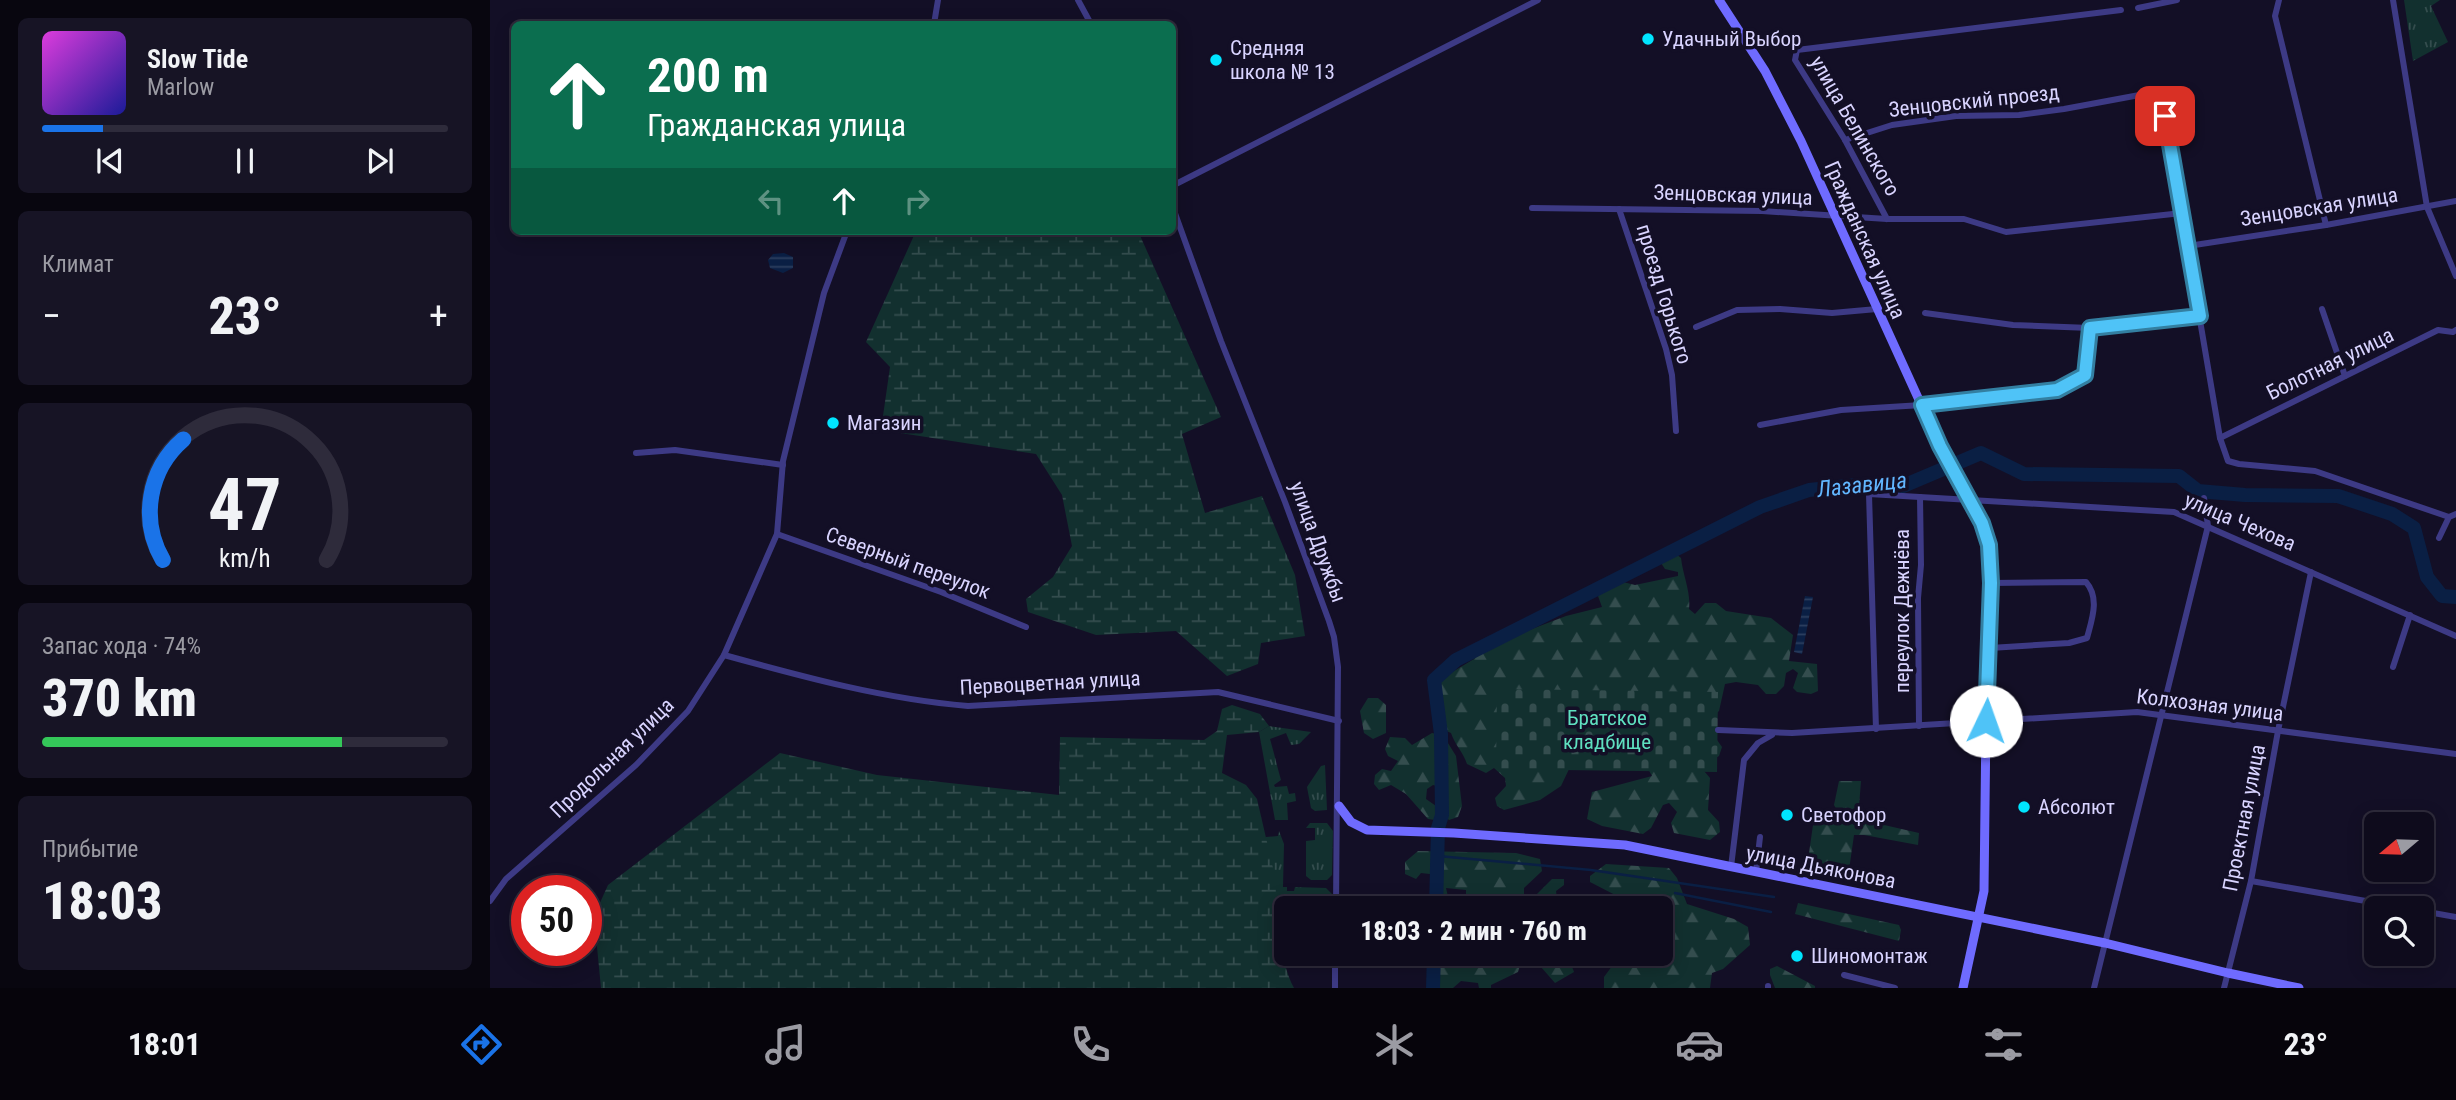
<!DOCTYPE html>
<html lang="ru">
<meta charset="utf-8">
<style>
:root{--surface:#0e0b1c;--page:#171425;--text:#f1f3f6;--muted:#9b9ba3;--line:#2e2b3b;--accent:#1a73e8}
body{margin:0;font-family:"Roboto Condensed",sans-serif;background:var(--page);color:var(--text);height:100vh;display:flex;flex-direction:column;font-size:26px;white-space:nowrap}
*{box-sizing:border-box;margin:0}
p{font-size:23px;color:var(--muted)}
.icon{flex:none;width:38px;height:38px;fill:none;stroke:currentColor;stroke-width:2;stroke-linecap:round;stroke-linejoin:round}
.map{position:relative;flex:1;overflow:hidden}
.panel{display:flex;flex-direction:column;gap:18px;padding:18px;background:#08060f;width:490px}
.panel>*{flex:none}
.top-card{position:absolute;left:21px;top:21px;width:665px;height:214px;border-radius:10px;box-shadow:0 4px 18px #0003,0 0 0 2px var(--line);background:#0b6e4f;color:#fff;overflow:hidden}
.needle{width:46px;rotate:251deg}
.buttons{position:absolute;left:1874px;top:812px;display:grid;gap:14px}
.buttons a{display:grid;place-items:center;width:70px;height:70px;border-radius:10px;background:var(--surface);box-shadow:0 4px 18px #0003,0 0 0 2px var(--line);font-size:35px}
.speed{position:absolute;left:21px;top:875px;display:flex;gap:14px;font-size:35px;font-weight:700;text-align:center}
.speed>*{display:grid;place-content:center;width:91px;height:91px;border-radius:50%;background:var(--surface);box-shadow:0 4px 18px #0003,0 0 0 2px var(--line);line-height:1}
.speed .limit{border:10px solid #d22;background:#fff;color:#111}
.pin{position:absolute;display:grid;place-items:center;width:60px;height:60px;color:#fff;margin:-30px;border-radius:14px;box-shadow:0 4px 10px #0006}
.me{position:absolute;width:77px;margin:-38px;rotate:3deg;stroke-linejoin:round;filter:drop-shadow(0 0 5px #0008)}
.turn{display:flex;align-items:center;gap:24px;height:147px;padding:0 21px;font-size:32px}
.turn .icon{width:91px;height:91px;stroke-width:2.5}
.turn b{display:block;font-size:49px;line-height:60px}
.lanes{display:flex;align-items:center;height:66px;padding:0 21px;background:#0003;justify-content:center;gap:35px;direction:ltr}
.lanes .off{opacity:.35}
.big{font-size:52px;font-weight:800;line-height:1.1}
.panel .card{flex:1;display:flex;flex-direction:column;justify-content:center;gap:10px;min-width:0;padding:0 24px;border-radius:10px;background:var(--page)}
.panel .dial{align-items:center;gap:0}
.dial svg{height:182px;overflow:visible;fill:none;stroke:var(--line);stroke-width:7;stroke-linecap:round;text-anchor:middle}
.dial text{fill:var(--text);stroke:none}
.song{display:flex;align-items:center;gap:21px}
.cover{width:84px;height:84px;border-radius:10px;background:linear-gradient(135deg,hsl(300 70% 55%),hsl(240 70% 35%))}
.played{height:7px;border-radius:4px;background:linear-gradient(90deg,var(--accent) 15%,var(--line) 15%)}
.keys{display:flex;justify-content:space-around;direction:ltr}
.heat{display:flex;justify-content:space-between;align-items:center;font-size:38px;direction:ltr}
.charge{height:10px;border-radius:5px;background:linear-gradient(90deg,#34c759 74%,var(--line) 0)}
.trip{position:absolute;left:784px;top:896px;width:399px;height:70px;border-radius:10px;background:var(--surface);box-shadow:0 4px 18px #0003,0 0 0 2px var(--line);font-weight:800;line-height:70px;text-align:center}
.tabs{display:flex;height:112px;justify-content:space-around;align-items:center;background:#06040b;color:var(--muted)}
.tabs .icon{width:49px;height:49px}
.tabs .active{color:var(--accent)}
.tabs b{font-size:32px;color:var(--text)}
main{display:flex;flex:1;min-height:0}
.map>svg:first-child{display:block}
.grass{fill:url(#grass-tufts)}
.forest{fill:url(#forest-firs)}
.wetland{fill:url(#wetland-marsh)}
.cemetery{fill:url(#cemetery-stones)}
.water{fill:url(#water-rules)}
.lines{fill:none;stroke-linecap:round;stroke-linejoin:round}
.stream{stroke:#0a1f44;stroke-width:2.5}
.river{stroke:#0a1f44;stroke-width:14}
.street{stroke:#3d3a85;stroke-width:6}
.secondary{stroke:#6f6bff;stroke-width:9}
.route-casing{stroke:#337fa1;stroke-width:18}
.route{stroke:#4fc3f7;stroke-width:12}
.poi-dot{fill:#00e5ff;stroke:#130f26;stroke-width:2.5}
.labels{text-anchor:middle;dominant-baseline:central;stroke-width:7;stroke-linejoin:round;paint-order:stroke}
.poi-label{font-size:21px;fill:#d9d4ff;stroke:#130f26;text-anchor:start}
.street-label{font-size:21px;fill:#d9d4ff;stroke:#130f26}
.park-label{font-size:21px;fill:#5fe0c0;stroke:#130f26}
.water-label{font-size:23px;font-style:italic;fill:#62b6ff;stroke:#130f26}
</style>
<main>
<section class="panel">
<div class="card">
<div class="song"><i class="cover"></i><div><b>Slow Tide</b><p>Marlow</p></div></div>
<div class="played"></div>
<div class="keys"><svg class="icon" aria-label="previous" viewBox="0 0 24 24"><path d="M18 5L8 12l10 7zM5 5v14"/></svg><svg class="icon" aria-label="pause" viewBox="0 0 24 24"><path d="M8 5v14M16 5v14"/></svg><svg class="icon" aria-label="next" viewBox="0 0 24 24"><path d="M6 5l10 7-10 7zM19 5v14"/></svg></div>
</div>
<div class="card"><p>Климат</p>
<div class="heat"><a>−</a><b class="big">23°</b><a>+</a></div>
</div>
<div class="card dial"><svg viewBox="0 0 100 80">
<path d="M14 69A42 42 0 1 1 86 69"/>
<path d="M14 69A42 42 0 0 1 23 16" stroke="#1a73e8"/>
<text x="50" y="56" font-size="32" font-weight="700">47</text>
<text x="50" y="72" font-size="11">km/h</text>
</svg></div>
<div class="card"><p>Запас хода · 74%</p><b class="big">370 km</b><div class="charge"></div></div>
<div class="card"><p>Прибытие</p><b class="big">18:03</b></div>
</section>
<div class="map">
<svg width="1966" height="988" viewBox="0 0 1966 988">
<defs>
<pattern id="grass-tufts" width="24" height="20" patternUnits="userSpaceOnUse" patternTransform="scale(1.75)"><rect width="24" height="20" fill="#12302f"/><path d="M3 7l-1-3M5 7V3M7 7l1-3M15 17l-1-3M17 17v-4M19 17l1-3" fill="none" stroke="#344d4e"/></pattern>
<pattern id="forest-firs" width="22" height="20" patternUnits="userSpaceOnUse" patternTransform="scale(1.75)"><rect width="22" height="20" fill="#12302f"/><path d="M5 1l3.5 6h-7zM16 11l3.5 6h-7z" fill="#344d4e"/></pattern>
<pattern id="wetland-marsh" width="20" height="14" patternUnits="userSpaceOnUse" patternTransform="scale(1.75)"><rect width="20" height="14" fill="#12302f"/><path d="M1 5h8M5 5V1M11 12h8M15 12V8" fill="none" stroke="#344d4e"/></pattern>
<pattern id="cemetery-stones" width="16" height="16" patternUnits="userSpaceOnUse" patternTransform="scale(1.75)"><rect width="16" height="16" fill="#12302f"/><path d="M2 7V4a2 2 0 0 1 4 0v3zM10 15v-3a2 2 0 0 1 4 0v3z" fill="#344d4e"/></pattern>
<pattern id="water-rules" width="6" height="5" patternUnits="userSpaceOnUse" patternTransform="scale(1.75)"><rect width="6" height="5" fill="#0a1f44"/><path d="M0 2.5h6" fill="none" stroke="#2d3f60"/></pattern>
</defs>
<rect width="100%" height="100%" fill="#130f26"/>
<g class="grass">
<polygon points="1914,0 1950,0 1941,6 1958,42 1923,61"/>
<path d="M779 726 821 732 809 744 801 745 796 733 780 739C784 753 787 766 791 780L784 785 785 787 797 786 799 794 805 793 806 801 797 803 798 820H785L769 732Z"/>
<polygon points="835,765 837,810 825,811 821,808 817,787 831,766"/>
<polygon points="820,823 837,823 843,831 842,875 837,880 821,880 816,876 816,841 825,840 825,828 816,828"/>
<polygon points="789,831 794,844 793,887 797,887 797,891 804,891 805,887 836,888 842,894 839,908 796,908 795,920 776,848 776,837 788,836"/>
</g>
<g class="forest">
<path d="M1186 554 1191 558C1193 576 1201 592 1199 609L1205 614 1215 603H1226L1236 611 1281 618 1303 635 1299 661 1327 664 1328 691 1321 694 1307 692 1303 688 1308 673 1303 669 1296 673 1294 686 1286 694H1276L1268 685 1246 682 1235 684 1229 711 1223 716 1227 740 1232 747 1229 756 1213 765 1214 771 1220 778 1218 810 1229 822 1230 832 1220 840 1184 833 1181 823 1187 812 1179 803 1173 805 1161 828 1153 834 1112 826 1097 819 1102 792 1162 776 1157 767H1080L1071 786 1050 800 1014 810 1007 806 1005 798 1016 786 1015 778 1004 768 996 773 977 764C973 752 965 745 961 733L952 729 953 719 949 680 984 659 990 649 1076 616 1112 607 1108 596 1111 589 1133 582 1145 585 1188 576V572L1175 569 1171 563 1177 556Z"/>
<polygon points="878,698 888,698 896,705 896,733 883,739 874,733 870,711"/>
<polygon points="942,733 953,735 966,756 972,806 968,817 959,820 954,816 954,788 943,785 937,789 936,799 946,806 949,813 945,820 938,819 916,794 901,785 889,790 884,784 885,775 892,769 901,771 908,761 898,756 895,749 900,737 915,738 922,745"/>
<polygon points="1349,781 1371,781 1368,819 1429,833 1428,845 1374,835 1364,835 1359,870 1318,860 1323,825 1343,824 1348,812 1344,805"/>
<polygon points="928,851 1026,853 1050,859 1052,871 1034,888 1034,898 1042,899 1062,879 1074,879 1074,885 1066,891 1068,908 964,908 968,904 976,901 976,890 956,888 959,901 954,906 944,904 940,874 931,873 926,879 915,874 915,862"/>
<polygon points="1116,864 1179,868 1187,878 1197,904 1244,919 1258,927 1260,945 1233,969 1222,973 1220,988 1114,988 1114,977 1128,958 1147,954 1171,954 1171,927 1176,924 1178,912 1161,899 1133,899 1100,882 1100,876"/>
<polygon points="1308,903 1409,925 1411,930 1409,941 1305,914"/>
<polygon points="950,954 1026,954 1031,962 1028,972 1001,985 1001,988 989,988 988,983 971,981 963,988 936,988 948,977"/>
<polygon points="1044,954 1077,954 1084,972 1065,983 1044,959"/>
<polygon points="1287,966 1325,986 1325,988 1285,988 1280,975 1280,969"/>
</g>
<g class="wetland">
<polygon points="426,231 648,231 731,417 692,434 715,513 772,496 805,575 815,636 771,643 768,664 737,676 686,631 606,635 538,612 536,599 563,577 582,546 572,495 546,454 391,430 400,367 376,342"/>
<path d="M742 705 770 714 779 726 769 732 737 735 732 773 756 785 767 799 795 920C790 942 793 968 804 988H111L104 916 118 885 290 753 387 775 569 795 570 737 714 740 727 731 732 709Z"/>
</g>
<polygon class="cemetery" points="1007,689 1228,692 1227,772 1006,769"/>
<g class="water">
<polygon points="294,253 303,257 303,268 293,273 280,268 278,260 283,254"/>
<polygon points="1315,596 1323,597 1312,654 1304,652"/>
</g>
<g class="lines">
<g class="stream">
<polyline points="948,856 1101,870 1284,897"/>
<polyline points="1185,893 1281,912"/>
</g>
<g class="river">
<polyline points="946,908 948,828 952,815 951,734 944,680 966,660 1270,507 1319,490 1367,485 1413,486 1491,453 1534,474 1689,476 1708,491 1755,495 1848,496 1902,514 1924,528 1937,577 1952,596 1966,597"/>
<polyline points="943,988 944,954"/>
</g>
<g class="street">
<polyline points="588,0 601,24"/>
<polyline points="1789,0 1785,16 1836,225"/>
<polyline points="1903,0 1937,207 1966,276"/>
<polyline points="1648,8 1687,0"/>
<polyline points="444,24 448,0"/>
<polyline points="1355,140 1402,125 1466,116 1529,115 1574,109 1671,91 1730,438 1738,461 1749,464 1825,471 1959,517"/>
<polyline points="682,186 1048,0"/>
<polyline points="682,205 731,341 795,502 839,621 844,637 848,667 846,908"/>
<polyline points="1042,208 1272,211 1397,219 1474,219 1516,232 1692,213"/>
<polyline points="1129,209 1176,349 1182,375 1186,431"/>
<polyline points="1397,219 1355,140 1305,60 1307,50 1631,10"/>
<polyline points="1698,246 1836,225 1966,201"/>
<polyline points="1832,309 1855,376"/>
<polyline points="1435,313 1523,325 1600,328 1711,316"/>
<polyline points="1206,327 1247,310 1290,309 1342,313 1387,309"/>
<polyline points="1270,425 1351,410 1432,405 1567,390 1595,375 1600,328"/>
<polyline points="1730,438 1948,330 1963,332 1966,330"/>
<polyline points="146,453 185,450 293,465"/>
<polyline points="287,534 451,592 536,627"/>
<polyline points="1949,538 1959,517 1966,514"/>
<path d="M1500 648 1579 643 1597 638C1602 619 1610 598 1596 582L1501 583"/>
<path d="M234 655C314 677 394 699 478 706L728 692 849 721"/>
<polyline points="1903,667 1920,615"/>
<polyline points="1429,726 1428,598 1431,565 1430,497"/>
<polyline points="1386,729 1379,494 1684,512 1966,636"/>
<polyline points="1228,730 1302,733 1647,712 1966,754"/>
<polyline points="1241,867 1254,760 1268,743 1282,735"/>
<polyline points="1266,872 1270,837"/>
<polyline points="1761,881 1916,908"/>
<polyline points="0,901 16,879 146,765 198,711 234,655 287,534 293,461 334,293 357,231"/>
<polyline points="1932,911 1966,917"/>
<polyline points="1354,975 1405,988"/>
<polyline points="845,988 845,954"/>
<polyline points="1278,988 1278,986"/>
<polyline points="1604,988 1718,526 1714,498"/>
<polyline points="1734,988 1761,881 1788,731 1821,572"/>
</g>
<g class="secondary">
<polyline points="1229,0 1275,71 1311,141 1450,446 1492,523 1499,545 1501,583 1496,721 1494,891 1473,988"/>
<polyline points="849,806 861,822 877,830 964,833 1135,845 1615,943 1738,973 1809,988"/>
</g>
</g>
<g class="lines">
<defs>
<polyline id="route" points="1496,721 1501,583 1499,545 1492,523 1450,446 1432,405 1567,390 1595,375 1600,328 1710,316 1675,116"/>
</defs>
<use href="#route" class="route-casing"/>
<use href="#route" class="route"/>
</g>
<g class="poi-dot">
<circle cx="1158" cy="39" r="7"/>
<circle cx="726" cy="60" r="7"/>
<circle cx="343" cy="423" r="7"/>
<circle cx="1534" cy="807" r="7"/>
<circle cx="1297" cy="815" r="7"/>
<circle cx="1307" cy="956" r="7"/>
</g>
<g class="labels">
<g class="poi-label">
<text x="1172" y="39">Удачный Выбор</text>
<text x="740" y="48">Средняя<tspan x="740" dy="24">школа № 13</tspan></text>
<text x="357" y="423">Магазин</text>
<text x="1548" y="807">Абсолют</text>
<text x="1311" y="815">Светофор</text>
<text x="1321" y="956">Шиномонтаж</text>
</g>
<g class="street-label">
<text transform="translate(1484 101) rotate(-6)">Зенцовский проезд</text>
<text transform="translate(1365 126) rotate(60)">улица Белинского</text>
<text transform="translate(1243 195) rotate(2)">Зенцовская улица</text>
<text transform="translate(1829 207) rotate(-9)">Зенцовская улица</text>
<text transform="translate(1375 240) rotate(66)">Гражданская улица</text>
<text transform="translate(1174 294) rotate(73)">проезд Горького</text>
<text transform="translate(1840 364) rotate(-26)">Болотная улица</text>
<text transform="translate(1750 522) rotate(23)">улица Чехова</text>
<text transform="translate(828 542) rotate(70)">улица Дружбы</text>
<text transform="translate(418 563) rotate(20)">Северный переулок</text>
<text transform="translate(1412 611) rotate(-90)">переулок Дежнёва</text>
<text transform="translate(560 683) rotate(-3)">Первоцветная улица</text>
<text transform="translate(1720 705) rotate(7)">Колхозная улица</text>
<text transform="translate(122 758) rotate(-44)">Продольная улица</text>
<text transform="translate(1754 818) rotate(-79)">Проектная улица</text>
<text transform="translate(1331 867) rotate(11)">улица Дьяконова</text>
</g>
<g class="park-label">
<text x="1117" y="718">Братское<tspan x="1117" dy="24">кладбище</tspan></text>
</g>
<g class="water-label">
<text transform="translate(1372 485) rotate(-6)">Лазавица</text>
</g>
</g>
</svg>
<div class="buttons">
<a><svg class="needle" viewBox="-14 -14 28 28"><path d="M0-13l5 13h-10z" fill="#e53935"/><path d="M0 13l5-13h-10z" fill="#9b9ba3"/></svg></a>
<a><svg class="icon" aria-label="search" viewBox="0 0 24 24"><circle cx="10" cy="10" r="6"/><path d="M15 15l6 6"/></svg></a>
</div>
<div class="speed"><div class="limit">50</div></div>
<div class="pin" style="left:1675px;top:116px;background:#d93025"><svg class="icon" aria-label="arrive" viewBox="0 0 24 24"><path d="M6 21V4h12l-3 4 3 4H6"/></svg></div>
<svg class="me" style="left:1496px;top:721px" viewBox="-20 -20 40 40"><circle r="19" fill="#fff"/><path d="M0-13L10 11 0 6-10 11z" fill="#4fc3f7"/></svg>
<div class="trip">18:03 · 2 мин · 760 m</div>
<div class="top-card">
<div class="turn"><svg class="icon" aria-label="ahead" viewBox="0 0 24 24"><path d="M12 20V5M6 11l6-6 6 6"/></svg><div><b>200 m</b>Гражданская улица</div></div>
<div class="lanes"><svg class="icon off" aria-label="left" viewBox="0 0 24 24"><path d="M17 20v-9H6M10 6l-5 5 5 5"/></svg><svg class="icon" aria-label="ahead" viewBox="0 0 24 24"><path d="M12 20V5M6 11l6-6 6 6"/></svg><svg class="icon off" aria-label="right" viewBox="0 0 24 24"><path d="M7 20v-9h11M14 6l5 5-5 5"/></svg></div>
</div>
</div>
</main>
<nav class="tabs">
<b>18:01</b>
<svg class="icon active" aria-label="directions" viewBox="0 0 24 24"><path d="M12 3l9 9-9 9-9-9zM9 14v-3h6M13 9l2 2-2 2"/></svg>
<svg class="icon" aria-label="music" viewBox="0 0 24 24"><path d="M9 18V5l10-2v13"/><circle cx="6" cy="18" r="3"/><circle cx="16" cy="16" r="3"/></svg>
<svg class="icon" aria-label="phone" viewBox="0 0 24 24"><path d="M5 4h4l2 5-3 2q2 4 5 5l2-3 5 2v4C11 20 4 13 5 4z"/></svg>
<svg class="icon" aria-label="climate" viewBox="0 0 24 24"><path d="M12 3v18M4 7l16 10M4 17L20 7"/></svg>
<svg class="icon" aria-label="car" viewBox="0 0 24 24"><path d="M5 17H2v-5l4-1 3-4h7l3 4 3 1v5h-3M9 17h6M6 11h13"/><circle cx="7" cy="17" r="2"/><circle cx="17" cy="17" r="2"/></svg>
<svg class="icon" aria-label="filters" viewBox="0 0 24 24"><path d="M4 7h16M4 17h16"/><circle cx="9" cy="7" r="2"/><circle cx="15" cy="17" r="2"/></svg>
<b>23°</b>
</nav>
